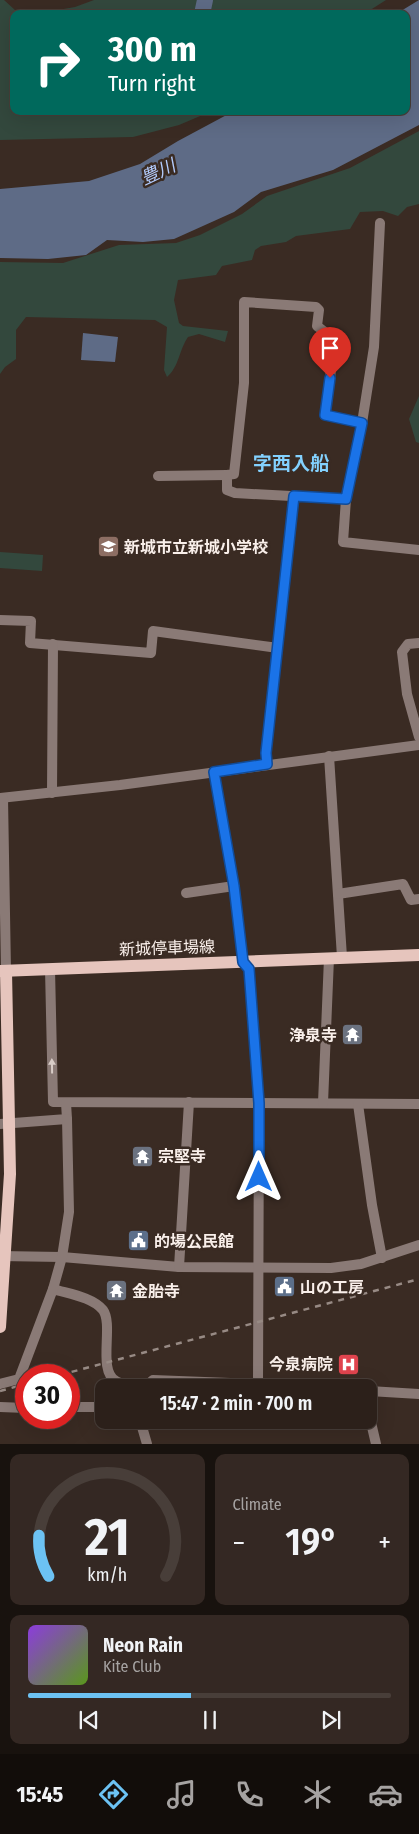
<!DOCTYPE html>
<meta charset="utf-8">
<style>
:root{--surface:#2c201a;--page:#342823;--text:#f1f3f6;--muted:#a6a3a2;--line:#483e39;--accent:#6cc2f3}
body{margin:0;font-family:"Fira Sans Condensed","Noto Sans JP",sans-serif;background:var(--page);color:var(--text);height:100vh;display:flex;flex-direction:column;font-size:19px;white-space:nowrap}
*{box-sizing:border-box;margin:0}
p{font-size:16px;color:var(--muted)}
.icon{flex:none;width:28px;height:28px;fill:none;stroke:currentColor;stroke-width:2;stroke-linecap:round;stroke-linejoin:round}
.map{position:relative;height:1444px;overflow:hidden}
.details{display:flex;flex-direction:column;gap:10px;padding:10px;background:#18120e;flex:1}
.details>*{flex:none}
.banner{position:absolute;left:10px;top:10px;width:400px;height:105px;border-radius:10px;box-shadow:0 5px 20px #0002,0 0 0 1px var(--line);background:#00695c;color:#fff;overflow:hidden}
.speed{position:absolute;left:15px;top:1364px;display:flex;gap:10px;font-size:25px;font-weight:700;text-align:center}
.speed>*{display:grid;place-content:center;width:65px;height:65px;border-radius:50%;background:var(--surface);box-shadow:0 5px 20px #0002,0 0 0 1px var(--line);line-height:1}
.speed .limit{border:8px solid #d22;background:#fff;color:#111}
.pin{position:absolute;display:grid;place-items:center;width:42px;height:42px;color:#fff;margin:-51px -21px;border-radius:50% 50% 50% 0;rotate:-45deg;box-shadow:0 0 5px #0007}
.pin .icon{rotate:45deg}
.me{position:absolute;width:55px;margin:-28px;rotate:0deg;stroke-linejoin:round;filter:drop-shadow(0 0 4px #0008)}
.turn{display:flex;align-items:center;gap:18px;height:105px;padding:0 15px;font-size:22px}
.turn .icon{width:65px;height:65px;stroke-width:2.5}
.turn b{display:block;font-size:35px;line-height:42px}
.big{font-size:38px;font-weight:600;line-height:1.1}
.details .widget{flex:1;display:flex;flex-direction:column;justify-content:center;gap:8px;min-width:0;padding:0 18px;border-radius:10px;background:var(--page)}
.details .dial{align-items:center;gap:0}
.dial svg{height:130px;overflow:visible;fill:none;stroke:var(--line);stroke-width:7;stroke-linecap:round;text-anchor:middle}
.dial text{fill:var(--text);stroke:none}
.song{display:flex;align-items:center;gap:15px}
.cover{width:60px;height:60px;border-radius:8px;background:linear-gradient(135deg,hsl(270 70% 55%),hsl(90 70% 35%))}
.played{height:5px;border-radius:2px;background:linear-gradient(90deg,var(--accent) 45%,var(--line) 45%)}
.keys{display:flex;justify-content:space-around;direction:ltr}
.heat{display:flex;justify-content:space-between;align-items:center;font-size:28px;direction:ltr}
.details .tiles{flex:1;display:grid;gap:10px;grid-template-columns:1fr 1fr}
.widget:last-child{grid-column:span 2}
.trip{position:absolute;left:95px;top:1379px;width:282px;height:50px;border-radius:10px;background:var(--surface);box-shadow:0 5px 20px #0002,0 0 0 1px var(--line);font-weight:600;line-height:50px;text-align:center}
.dock{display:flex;height:80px;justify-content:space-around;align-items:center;background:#120d0a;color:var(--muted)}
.dock .icon{width:35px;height:35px}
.dock .selected{color:var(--accent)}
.dock b{font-size:22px;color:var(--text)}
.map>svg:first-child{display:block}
.green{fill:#33483d}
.water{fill:#5e6b86}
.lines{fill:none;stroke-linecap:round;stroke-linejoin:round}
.river{stroke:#5e6b86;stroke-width:16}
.minor{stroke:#8a7a76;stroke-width:10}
.major{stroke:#e6c5bd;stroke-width:12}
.rail{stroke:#978a84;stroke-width:2.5;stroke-dasharray:6 6;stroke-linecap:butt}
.oneway{fill:#d8ccc7}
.route-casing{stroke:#114b97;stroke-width:12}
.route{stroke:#1a73e8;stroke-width:9}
.labels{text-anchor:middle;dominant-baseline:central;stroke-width:5;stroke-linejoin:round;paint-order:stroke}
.poi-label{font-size:16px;font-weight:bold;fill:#f9efea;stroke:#3a2b23;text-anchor:start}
.street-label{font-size:16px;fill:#f9efea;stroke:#3a2b23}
.water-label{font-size:18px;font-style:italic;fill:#b2cbfd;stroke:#3a2b23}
.quarter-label{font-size:19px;font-weight:bold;fill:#83d1fe;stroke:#3a2b23}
</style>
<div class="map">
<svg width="419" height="1444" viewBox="0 0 419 1444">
<rect width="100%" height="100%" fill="#3a2b23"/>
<g class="green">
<polygon points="0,0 4,0 16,11 34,14 14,14 14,111 212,111 179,125 133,137 0,140"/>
<polygon points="94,0 386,0 364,14 35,14 75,7"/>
<path d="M419 131V204L407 207 398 216 383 211 360 212 350 229 296 236 286 242 261 246 255 250 252 260 222 266 216 275 178 280 174 300 179 323 183 326 228 331 225 342 199 334 188 337C179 350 179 367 167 377L164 370 167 327 155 320 26 317 16 330V359L5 367 0 374V262L63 263 119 245 176 243 200 235 242 214 267 196 350 168Z"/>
<polygon points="419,396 419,443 416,442 409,419"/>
<polygon points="0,552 43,555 42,571 0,568"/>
</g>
<g class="water">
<polygon points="419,0 419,125 333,170 261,192 234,212 174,239 143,242 107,240 86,255 48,259 0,258 0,189 89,181 140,164 178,141 234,111 406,111 406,14 396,14"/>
<polygon points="83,333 118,337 115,362 81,360"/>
</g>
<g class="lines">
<polyline class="river" points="202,14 205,0"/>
<g class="minor">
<polyline points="362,423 325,415 335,340 317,326 319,310 316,307 244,302 244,383 234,474 227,475 227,490 235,493 346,499 362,423 374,347 380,223"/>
<polyline points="158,476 227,475"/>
<polyline points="346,499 343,542 419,550"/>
<polyline points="0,620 31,621 30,643 151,653 153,631 278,648"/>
<polyline points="419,643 408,644 402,652 407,694 419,737"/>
<polyline points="329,756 342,957"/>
<polyline points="267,764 266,753 294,496"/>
<polyline points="52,793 53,644"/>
<polyline points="0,798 120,785 419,745"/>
<polyline points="3,798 6,971"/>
<polyline points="186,893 234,886"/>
<polyline points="338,894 403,884 411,900 419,899"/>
<polyline points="50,969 53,1102 419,1104"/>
<polyline points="323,1103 329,958"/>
<polyline points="358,1104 372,1205 382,1258"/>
<polyline points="0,1124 67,1119 66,1103"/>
<polyline points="0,1256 62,1257 179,1267 331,1268 361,1264 419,1245"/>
<polyline points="179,1267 189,1102"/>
<path d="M53 1289C69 1294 92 1297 103 1310 114 1325 97 1371 116 1381 123 1385 134 1386 142 1388"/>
<polyline points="0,1384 19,1379 53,1289 62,1257 69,1212 67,1119"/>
<polyline points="258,1384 320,1388"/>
<polyline points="144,1388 153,1380 258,1384 259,1103 249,969 243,962 234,886 214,772"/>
<polyline points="369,1391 419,1394"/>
<polyline points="0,1407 26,1408"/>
<polyline points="69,1407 104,1407"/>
<polyline points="369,1414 376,1444"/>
<polyline points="140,1420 147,1444"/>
</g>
<g class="major">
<polyline points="0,971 419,955"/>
<polyline points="0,1327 10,1174 6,971"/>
</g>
<g class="rail">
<polyline points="60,1375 419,1279"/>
<polyline points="0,1391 26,1384"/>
</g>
</g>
<defs><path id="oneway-solid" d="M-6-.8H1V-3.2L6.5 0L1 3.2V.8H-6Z" transform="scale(1.25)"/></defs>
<use class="oneway" href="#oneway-solid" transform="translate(52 1066) rotate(-91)"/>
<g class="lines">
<defs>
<polyline id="route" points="259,1177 259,1103 249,969 243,962 234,886 214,772 267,764 266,753 294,496 346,499 362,423 325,415 330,378"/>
</defs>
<use href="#route" class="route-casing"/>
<use href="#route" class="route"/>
</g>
<defs>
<symbol id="school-square" viewBox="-11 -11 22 22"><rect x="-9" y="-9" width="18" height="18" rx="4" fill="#8d6e63" stroke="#3a2b23"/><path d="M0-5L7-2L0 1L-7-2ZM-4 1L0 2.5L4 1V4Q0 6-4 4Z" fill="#fff"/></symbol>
<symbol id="temple-square" viewBox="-11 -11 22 22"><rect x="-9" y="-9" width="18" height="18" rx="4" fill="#6b7280" stroke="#3a2b23"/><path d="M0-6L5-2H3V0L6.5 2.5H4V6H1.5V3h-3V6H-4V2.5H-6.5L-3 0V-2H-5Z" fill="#fff"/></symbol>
<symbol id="civic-square" viewBox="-11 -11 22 22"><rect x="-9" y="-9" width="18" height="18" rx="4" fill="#5c6f8a" stroke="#3a2b23"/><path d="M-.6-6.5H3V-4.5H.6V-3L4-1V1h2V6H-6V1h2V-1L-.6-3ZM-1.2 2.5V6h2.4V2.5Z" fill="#fff"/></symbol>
<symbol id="hospital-square" viewBox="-11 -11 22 22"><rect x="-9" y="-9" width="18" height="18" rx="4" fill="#e0444e" stroke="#3a2b23"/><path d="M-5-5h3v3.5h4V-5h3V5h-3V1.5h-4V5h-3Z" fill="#fff"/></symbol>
</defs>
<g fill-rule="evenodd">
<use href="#school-square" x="96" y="534" width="25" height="25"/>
<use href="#temple-square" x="340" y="1022" width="25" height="25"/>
<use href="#temple-square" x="130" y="1144" width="25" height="25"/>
<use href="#civic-square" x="126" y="1228" width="25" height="25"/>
<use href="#civic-square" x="272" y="1274" width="25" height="25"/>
<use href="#temple-square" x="104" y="1278" width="25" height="25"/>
<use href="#hospital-square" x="336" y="1352" width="25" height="25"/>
</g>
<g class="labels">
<g class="poi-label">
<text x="124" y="547">新城市立新城小学校</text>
<text x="337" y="1035" text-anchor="end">浄泉寺</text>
<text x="158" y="1156">宗堅寺</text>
<text x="154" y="1241">的場公民館</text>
<text x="300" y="1287">山の工房</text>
<text x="132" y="1291">金胎寺</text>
<text x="333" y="1364" text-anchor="end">今泉病院</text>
</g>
<g class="street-label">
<text transform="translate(167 948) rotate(-2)">新城停車場線</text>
</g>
<g class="water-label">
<text transform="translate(158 172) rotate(-25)">豊川</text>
</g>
<g class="quarter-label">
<text x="291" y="463">字西入船</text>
</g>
</g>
</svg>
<div class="speed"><div class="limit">30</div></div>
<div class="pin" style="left:330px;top:378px;background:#d93025"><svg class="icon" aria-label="arrive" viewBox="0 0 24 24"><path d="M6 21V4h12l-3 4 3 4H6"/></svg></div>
<svg class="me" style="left:259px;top:1177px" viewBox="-20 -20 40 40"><path d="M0-17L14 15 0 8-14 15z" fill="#1a73e8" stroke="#fff" stroke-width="4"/></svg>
<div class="trip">15:47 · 2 min · 700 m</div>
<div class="banner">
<div class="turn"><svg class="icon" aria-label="right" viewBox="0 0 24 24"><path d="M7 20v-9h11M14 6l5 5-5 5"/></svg><div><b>300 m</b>Turn right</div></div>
</div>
</div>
<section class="details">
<div class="tiles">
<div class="widget dial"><svg viewBox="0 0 100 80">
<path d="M14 69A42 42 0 1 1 86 69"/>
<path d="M14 69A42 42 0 0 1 8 44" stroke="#6cc2f3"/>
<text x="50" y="56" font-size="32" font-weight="700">21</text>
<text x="50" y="72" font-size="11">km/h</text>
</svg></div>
<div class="widget"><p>Climate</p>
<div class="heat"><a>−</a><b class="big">19°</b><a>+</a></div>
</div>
<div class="widget">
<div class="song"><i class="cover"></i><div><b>Neon Rain</b><p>Kite Club</p></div></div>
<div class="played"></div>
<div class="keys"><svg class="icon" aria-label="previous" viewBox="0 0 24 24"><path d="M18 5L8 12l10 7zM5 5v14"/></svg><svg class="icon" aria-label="pause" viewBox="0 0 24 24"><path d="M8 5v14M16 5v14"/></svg><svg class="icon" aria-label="next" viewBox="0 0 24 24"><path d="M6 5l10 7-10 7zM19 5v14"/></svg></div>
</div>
</div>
</section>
<nav class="dock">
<b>15:45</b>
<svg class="icon selected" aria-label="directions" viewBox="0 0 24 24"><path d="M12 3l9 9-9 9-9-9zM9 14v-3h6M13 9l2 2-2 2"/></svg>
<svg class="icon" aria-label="music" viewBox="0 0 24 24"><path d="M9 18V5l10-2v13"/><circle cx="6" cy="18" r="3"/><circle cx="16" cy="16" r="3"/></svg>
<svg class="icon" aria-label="phone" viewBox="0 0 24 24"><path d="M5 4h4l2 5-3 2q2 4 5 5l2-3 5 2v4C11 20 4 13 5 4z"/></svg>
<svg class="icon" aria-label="climate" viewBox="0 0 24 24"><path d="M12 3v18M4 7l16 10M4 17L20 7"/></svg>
<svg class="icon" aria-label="car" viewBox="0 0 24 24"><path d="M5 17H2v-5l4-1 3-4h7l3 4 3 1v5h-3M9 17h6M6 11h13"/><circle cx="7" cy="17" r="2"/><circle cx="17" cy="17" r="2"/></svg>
</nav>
